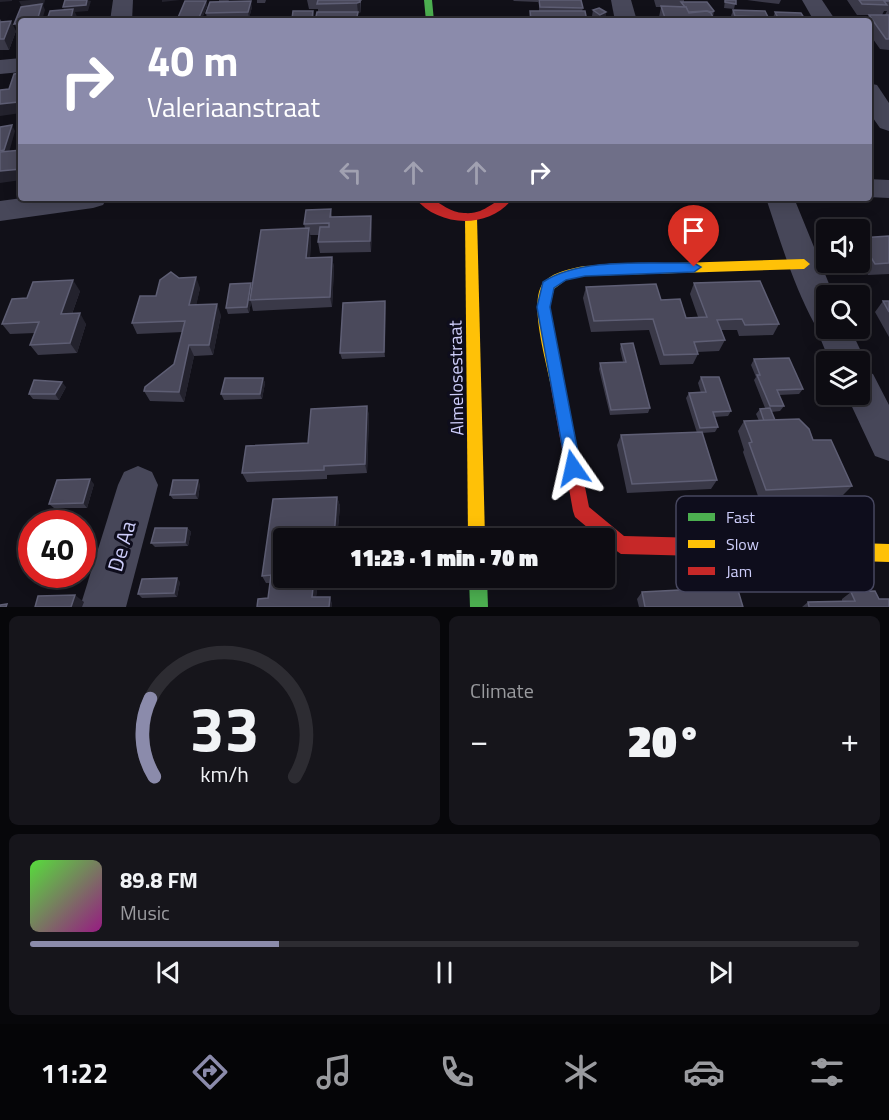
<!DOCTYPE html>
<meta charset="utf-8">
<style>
:root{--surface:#0d0c12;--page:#16151b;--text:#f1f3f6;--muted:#9a9b9f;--line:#2d2c32;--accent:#8b8bab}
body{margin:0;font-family:"Titillium Web",sans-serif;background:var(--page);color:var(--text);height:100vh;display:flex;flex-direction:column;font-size:22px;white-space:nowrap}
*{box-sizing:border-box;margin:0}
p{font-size:20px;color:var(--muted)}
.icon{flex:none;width:33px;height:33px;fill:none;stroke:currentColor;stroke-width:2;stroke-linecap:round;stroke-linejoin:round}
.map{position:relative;height:607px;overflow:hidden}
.side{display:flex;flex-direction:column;gap:9px;padding:9px;background:#07070a;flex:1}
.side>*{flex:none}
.guide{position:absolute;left:18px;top:18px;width:854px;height:183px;border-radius:6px;box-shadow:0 3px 15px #0003,0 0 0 2px var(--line);background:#8b8bab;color:#fff;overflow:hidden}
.controls{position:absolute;left:816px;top:219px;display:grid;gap:12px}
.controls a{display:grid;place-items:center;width:54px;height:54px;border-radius:6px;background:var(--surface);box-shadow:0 3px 15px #0003,0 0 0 2px var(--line);font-size:30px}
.speed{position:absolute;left:18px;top:510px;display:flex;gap:12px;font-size:30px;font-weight:700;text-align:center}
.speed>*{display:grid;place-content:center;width:78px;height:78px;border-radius:50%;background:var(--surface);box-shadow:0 3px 15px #0003,0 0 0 2px var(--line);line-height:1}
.speed .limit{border:9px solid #d22;background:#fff;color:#111}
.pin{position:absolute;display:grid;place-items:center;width:51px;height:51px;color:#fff;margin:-62px -26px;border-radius:50% 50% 50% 0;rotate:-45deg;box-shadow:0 0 6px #0007}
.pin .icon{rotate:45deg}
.me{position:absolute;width:66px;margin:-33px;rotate:349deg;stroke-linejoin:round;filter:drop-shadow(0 0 4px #0008)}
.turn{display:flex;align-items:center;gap:21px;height:126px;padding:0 30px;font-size:27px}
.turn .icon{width:78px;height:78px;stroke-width:2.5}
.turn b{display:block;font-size:42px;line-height:51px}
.lanes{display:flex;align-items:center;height:57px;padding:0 30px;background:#0003;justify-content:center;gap:30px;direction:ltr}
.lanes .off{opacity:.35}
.big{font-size:45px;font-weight:800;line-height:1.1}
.side .card{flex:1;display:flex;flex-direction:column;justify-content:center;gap:9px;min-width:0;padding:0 21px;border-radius:9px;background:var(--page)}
.side .dial{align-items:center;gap:0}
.dial svg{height:156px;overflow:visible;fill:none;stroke:var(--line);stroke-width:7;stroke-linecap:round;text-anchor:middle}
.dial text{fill:var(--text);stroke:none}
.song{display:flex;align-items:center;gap:18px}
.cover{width:72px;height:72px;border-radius:9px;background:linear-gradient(135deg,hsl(110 70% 55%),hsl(310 70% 35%))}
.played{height:6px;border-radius:3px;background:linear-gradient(90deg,var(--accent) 30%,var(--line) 30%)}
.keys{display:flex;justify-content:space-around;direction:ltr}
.heat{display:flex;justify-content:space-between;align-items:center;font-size:33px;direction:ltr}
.side .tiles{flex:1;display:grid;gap:9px;grid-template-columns:1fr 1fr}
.card:last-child{grid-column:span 2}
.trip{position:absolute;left:273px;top:528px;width:342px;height:60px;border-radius:6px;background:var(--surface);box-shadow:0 3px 15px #0003,0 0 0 2px var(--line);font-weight:800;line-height:60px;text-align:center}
.tab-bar{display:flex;height:96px;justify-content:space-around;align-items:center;background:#050507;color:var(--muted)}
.tab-bar .icon{width:42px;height:42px}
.tab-bar .selected{color:var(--accent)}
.tab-bar b{font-size:27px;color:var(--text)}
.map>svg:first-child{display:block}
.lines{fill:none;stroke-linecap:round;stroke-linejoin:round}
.street{fill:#474759;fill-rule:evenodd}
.fast{fill:#4caf50;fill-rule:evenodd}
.slow{fill:#ffc107;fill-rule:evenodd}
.jam{fill:#c62828;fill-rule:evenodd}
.wall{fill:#3a3948}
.shaded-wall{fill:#23222d}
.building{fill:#4a495b;stroke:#5e5e74;stroke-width:1.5}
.route{fill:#1a73e8;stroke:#114b97;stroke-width:1.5}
.labels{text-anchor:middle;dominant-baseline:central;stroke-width:6;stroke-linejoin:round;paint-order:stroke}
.street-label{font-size:18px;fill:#cdcdfa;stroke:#0e0d1c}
.near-street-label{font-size:21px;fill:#cdcdfa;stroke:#0e0d1c}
.key{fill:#0e0d1c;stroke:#47475f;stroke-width:1.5}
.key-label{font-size:16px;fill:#cdcdfa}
</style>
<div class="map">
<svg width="889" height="607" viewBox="0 0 889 607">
<rect width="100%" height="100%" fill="#111018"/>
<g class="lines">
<g class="street">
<polygon points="113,0 133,0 132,21 110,21"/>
<polygon points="611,0 631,0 637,21 615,21"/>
<polygon points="802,0 822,0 836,21 814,21"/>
<polygon points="21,58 21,72 0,74 0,60"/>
<polygon points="868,83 877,85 889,103 889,131 880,128 868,111"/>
<polygon points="868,179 889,180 889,198 868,197"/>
<polygon points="22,198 107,198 103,205 93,208 0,221 0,201"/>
<path d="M766 198H794L834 296H826V328H850L866 362 861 370 873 374 889 405V461L875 456 846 394H860V362H830L816 328 818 324 814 323C793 284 780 240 766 198Z"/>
<polygon points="138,466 152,472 158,485 126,607 80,607 118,485 124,472"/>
</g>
<g class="fast">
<polygon points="424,0 432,0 434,21 426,21"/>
<polygon points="469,578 487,578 488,607 470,607"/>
</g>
<g class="slow">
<polygon points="471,213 477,217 485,538 468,538 465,217"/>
<path d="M804 259 810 264 804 269 584 276 566 280 554 289 550 307 564 382 562 386 557 388 552 386 550 382C546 360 527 297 545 281 556 271 570 269 584 266Z"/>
<polygon points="700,538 889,544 889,562 700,556 694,553 691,547 694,541"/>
</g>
<g class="jam">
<path d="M415 198C419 198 426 197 429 198 442 203 450 213 464 213 488 215 491 198 513 198 490 229 439 228 415 198Z"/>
<polygon points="557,376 562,378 564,382 589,507 624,536 700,538 706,541 709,547 706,553 700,556 621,554 604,542 604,538 600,538 575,517 573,511 550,382 552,378"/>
</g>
</g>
<g class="wall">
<polygon points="219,0 229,0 228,2 252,7 249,18 207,19 206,13 219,2"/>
<polygon points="257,0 266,0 265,3 257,3"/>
<polygon points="307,0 362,0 362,1 361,1 361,12 358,13 358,17 361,17 361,21 315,21 318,12 318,9 309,9"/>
<polygon points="513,0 538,0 538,2 514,1"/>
<polygon points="539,0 583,8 582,11 587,21 529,21 530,11 539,11"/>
<polygon points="654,0 684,0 684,2 714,11 713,17 714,21 660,21 659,17 661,7 656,7"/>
<polygon points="725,0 736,0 734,9 724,8"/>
<polygon points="747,0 781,0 779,4"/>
<polygon points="847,0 889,0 889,50 880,49 868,32 868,21 866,21 869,15 885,15 887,11 884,11 882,15 857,15"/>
<polygon points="206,1 207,6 201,21 177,21 177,20"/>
<polygon points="593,10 606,12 605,18 599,20 592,16"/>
<polygon points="733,10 768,17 767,18 773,18 775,12 806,21 733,21 731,16"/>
<polygon points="313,11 314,17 313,21 293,21 292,19"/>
<polygon points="0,19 2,22 16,31 9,50 0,50"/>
<polygon points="331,209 332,217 372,227 371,252 320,253 318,242 319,235 310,235 311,239 310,258 332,257 334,268 332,307 253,311 251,302 249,313 228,314 226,308 251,283 252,287 305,228 304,224"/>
<polygon points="889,236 889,274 868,275 860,261 860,238"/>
<polygon points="179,278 200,288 196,305 221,315 213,355 194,356 184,402 150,401 144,391 174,364 183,332 137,334 132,323"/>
<polygon points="694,283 779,324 773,335 739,336 737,330 721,330 725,340 719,351 697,352 698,354 693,364 660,365 649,330 591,332 583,298 586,287 661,300 686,318 698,317 690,294"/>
<polygon points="80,291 72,314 86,324 77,353 38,355 30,345 35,333 10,334 2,324 27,298"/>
<polygon points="385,301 385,357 342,359 340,353"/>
<polygon points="883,301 889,301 889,337 875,312"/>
<polygon points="621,344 650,408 648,413 610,415 599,369 600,363 623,362 620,349"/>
<polygon points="754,359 803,389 799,394 779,395 784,406 780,411 771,412 775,420 813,440 852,486 843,495 759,499 743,452 744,450 738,431 744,421 759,421 756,414 760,409 765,408 754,380 756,377 751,365"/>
<polygon points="701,377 731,411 728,416 714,417 718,427 715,432 702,433 717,480 711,489 627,493 617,445 621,435 697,433 686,398 689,393 701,393 698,383"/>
<polygon points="263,378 265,383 262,399 224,400 221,394"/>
<polygon points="66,387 59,400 33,399 29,394"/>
<polygon points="367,406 369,416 367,473 327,475 327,479 247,482 242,473 308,443"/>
<polygon points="94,484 87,508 54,508 49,504"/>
<polygon points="200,484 198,499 173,499 170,495"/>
<polygon points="337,497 340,506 337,538 284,538 284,578 335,578 334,582 318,582 316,597 330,597 332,605 332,607 257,607 258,599 268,598 270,583 266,583 262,576 273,499"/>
<polygon points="187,528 191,532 188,546 155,547 151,543"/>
<polygon points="180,582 177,597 142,598 138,594"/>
<polygon points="642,592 743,607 639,607 637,599"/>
<polygon points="851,592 879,599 889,607 802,607 808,602 842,601 842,599"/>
</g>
<g class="shaded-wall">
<polygon points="0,0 12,0 12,1 0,2"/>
<polygon points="31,0 45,0 44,4 43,5 45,10 42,21 37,21 22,7 19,1"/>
<polygon points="87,0 91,1 88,11 75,12 78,19 72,21 65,13 63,7"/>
<polygon points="162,0 180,0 162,2"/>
<polygon points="360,0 361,12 358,13 357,3"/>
<polygon points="206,1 207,6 201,21 198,21 198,20"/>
<polygon points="251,1 252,7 249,18 248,12"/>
<polygon points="606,12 605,18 599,20 600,15"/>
<polygon points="11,21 16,31 9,50 4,39"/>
<polygon points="21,23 21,29 17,29 14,24"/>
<polygon points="21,95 21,113 0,116 0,104"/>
<polygon points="12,125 15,131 8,156 0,157 0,151"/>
<polygon points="21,169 21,180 0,183 0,171"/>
<polygon points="371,216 372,227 371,252 370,241"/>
<polygon points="309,228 311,239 309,269 306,258"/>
<polygon points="332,257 334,268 332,307 330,297"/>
<polygon points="196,277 200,288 194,316 189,305"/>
<polygon points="73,280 80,291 68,325 61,314"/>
<polygon points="251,283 253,288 250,300 251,302 249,313 247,307"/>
<polygon points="385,301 386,307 385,357 384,352"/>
<polygon points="217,304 221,315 213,355 209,345"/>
<polygon points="80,313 86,324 77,353 70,343"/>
<polygon points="189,345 194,356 184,402 179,392"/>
<polygon points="263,378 265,383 262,399 260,394"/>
<polygon points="62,382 66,387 59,400 55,394"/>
<polygon points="367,406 369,416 367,473 365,464"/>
<polygon points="90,479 94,484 87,508 83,503"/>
<polygon points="198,480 200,484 198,499 195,494"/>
<polygon points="337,497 340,506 337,538 334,538"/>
<polygon points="187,528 191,532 188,546 185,542"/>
<polygon points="177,578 180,582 177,597 174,593"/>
<polygon points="314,578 316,578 318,582 315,605 312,597"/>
<polygon points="75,595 84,602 82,607 71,607"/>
<polygon points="330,597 332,605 332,607 329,607"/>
</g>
<g class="building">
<polygon points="65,0 87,0 86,5 63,7"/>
<polygon points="318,0 360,0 360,2 357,3 317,4"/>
<polygon points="539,0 581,0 583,8 540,7"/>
<polygon points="725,0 736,0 736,4 725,2"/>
<polygon points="859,0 889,0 889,1 884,1 887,5 862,4"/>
<polygon points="185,1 206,1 198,20 177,20"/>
<polygon points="251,1 248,12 206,13 210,2"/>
<polygon points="681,2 707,2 714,11 712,12 707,11 688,12 686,7 685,7"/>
<polygon points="42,4 37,21 21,21 21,23 14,24 21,7"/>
<polygon points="661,6 686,7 689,13 707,11 711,13 714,20 707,19 707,21 666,21"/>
<polygon points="599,8 606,12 600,15 593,10"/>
<polygon points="73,9 71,18 82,17 81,21 42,21 47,20 50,11"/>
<polygon points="733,10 765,11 768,17 735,16"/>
<polygon points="293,11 313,11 312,18 292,19"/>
<polygon points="530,11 585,11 587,21 541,21 541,19 531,19"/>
<polygon points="317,12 358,12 357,17 361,17 361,21 315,21"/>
<polygon points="775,12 801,13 806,21 757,21 755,17 778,18"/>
<polygon points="869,15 889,15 889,39 886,39"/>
<polygon points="11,21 4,39 0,39 0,22"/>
<polygon points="21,73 21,95 20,95 18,102 0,104 0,90 9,89 14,74"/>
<polygon points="12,125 4,150 0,151 0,127"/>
<polygon points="21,150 21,169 0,171 0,152"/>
<polygon points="331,209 330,217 371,216 370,241 318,242 320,227 329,227 329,223 304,224 306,210"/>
<polygon points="309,228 306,258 332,257 330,297 250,300 261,230"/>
<polygon points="889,236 889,263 875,264 860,239 860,238"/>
<polygon points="171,272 179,278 196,277 189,305 217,304 209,345 189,345 179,392 144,391 145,387 174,364 185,321 132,323 140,296 156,296 160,280"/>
<polygon points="73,280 61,314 80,313 70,343 30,345 39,322 2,324 12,299 27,298 33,282"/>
<polygon points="760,281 779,324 745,325 742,319 717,320 725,340 694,342 698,354 664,355 653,319 594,321 586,287 656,284 661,300 680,299 686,318 707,317 694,283"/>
<polygon points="251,283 247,307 226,308 230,284"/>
<polygon points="385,301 384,352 340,353 343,303"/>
<polygon points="883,301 889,301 889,312"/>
<polygon points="633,343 650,408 611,410 600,363 626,362 621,344"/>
<polygon points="789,358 803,389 777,390 784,406 770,406 757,375 760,375 754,359"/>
<polygon points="701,377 719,377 731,411 713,412 718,427 700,428 689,393 706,392"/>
<polygon points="225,378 263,378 260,394 221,394"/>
<polygon points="34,380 62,382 55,394 29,394"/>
<polygon points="367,406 365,464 324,466 324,470 242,473 246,446 308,443 311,409"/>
<polygon points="770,408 775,420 764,421 760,409"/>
<polygon points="799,419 809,429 813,440 831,440 852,486 766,490 749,443 752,442 744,421"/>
<polygon points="702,432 717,480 632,484 621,435"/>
<polygon points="90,479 83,503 49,504 57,480"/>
<polygon points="173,480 198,480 195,494 170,495"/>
<polygon points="337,497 334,538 284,538 284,578 314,578 312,597 330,597 329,607 257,607 258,599 268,598 271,575 262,576 273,499"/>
<polygon points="155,528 187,528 185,542 151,543"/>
<polygon points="177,578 174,593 138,594 142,579"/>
<polygon points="737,587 743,607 645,607 642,592"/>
<polygon points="875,591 879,599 889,599 889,607 809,607 808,602 855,601 851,592"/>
<polygon points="75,595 71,607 35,607 38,596"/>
<polygon points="7,604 6,607 0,607 0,605"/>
</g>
<path class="route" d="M694 263 701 267 694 272 585 276 566 280 554 288 550 307 581 468 579 473 573 475 567 473 537 307 543 282C581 257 649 264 694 263Z"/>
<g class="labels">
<g class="street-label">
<text transform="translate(456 378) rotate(-91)">Almelosestraat</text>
</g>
<g class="near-street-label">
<text transform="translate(121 546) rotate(-74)">De Aa</text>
</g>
</g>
<rect x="676" y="496" width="198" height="96" rx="9" class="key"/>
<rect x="688" y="513" width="27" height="8" fill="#4caf50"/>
<rect x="688" y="540" width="27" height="8" fill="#ffc107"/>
<rect x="688" y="567" width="27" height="8" fill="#c62828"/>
<g class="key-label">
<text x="726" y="523">Fast</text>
<text x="726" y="550">Slow</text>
<text x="726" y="577">Jam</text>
</g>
</svg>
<div class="controls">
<a><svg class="icon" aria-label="sound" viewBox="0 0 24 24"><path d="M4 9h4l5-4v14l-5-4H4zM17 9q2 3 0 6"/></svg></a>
<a><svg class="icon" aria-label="search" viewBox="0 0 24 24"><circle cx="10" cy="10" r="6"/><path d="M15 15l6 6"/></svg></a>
<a><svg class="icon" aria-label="layers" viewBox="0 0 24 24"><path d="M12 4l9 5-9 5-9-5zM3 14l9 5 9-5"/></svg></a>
</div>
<div class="speed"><div class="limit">40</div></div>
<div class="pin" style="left:694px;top:267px;background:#d93025"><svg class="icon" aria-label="arrive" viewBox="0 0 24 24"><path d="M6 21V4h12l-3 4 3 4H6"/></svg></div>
<svg class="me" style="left:573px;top:468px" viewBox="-20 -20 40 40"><path d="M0-17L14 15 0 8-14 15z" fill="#1a73e8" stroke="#fff" stroke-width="4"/></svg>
<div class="trip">11:23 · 1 min · 70 m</div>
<div class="guide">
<div class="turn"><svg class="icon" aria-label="right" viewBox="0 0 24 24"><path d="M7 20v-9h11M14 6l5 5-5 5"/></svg><div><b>40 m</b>Valeriaanstraat</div></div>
<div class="lanes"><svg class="icon off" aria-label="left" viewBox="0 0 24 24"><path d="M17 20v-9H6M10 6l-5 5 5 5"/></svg><svg class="icon off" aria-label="ahead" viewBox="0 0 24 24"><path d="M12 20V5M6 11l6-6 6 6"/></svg><svg class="icon off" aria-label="ahead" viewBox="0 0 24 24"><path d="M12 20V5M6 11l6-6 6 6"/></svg><svg class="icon" aria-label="right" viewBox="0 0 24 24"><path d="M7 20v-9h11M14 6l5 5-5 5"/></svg></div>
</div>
</div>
<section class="side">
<div class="tiles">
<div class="card dial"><svg viewBox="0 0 100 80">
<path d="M14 69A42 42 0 1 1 86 69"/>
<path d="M14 69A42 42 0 0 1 12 29" stroke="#8b8bab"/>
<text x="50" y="56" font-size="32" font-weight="700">33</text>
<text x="50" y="72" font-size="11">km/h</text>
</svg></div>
<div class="card"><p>Climate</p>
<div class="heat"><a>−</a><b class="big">20°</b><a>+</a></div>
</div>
<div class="card">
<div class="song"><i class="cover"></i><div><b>89.8 FM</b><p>Music</p></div></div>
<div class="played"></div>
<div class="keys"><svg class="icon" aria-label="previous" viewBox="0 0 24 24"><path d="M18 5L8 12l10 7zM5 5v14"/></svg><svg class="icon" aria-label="pause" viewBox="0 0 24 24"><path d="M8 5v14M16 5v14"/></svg><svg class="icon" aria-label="next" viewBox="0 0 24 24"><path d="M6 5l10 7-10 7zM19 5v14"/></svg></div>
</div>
</div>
</section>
<nav class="tab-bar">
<b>11:22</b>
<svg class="icon selected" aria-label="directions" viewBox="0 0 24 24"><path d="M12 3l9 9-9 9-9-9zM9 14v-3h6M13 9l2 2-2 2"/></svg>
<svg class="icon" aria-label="music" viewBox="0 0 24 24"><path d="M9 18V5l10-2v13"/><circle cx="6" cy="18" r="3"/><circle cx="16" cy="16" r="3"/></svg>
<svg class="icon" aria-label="phone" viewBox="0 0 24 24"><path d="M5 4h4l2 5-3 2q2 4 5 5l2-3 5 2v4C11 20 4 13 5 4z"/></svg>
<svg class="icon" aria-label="climate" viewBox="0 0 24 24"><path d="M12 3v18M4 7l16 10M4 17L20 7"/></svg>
<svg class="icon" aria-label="car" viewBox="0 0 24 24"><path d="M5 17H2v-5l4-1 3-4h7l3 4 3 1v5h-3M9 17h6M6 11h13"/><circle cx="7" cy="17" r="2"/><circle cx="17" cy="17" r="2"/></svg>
<svg class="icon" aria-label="filters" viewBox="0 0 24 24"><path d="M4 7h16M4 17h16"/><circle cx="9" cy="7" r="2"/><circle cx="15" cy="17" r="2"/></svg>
</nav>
